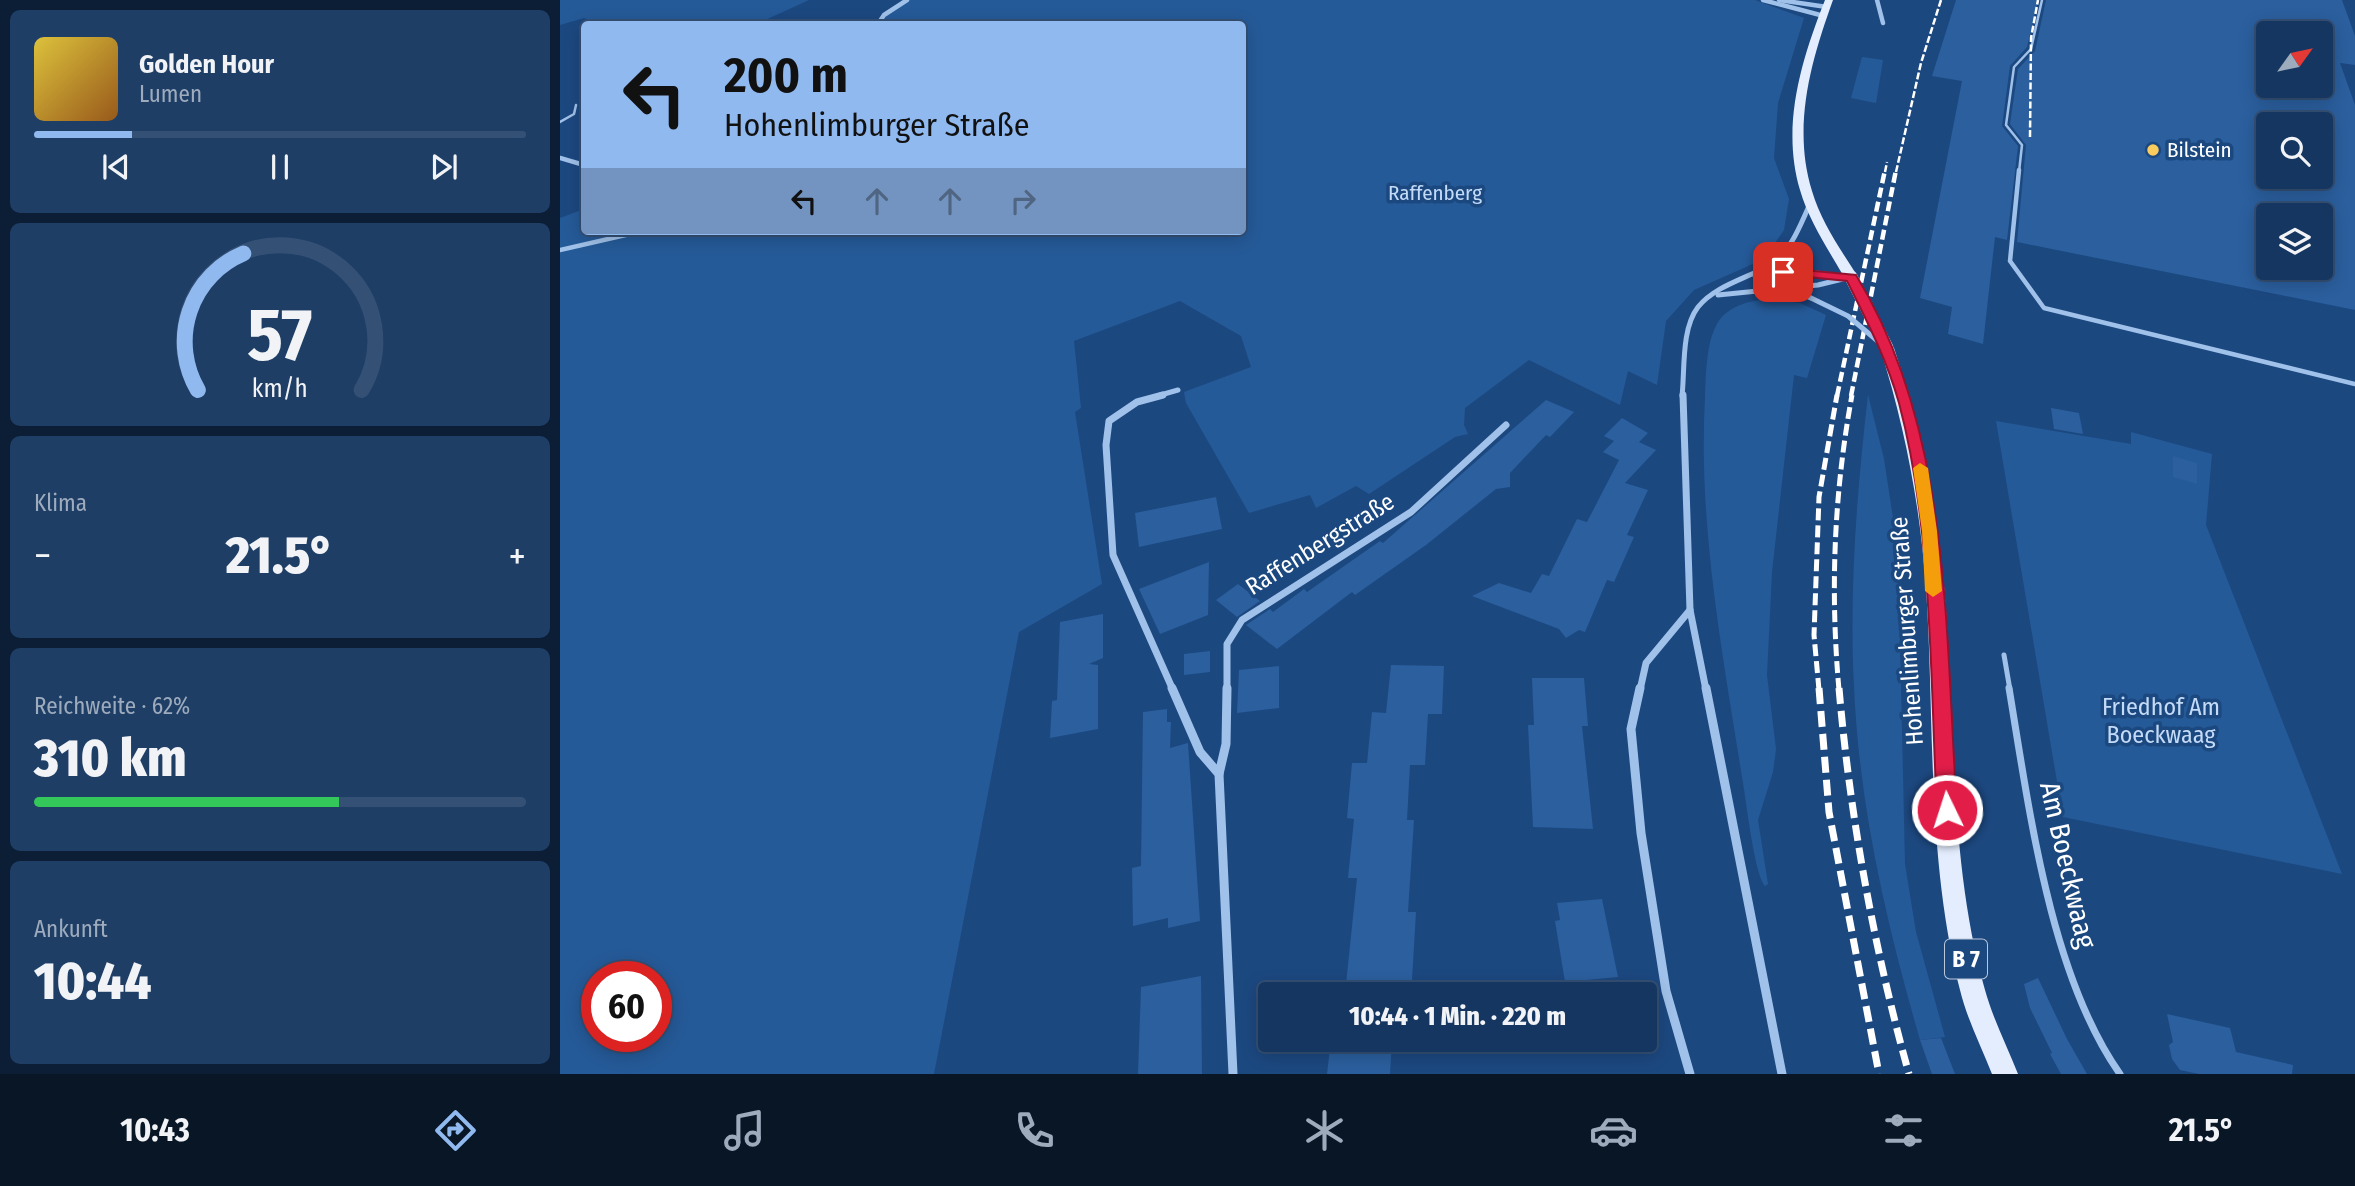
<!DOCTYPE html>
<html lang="de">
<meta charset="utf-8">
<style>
:root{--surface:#153660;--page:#1e3e66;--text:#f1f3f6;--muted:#9dabbd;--line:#345075;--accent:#90b9f0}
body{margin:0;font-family:"Fira Sans Condensed",sans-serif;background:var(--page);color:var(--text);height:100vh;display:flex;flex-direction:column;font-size:26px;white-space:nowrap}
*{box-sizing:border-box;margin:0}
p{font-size:23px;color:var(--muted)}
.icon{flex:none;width:38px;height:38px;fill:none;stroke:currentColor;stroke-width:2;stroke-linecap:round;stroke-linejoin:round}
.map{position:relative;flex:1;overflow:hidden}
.details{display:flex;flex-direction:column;gap:10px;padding:10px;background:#0c1e35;width:560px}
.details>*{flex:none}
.hud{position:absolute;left:21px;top:21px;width:665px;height:214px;border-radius:7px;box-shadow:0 4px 18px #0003,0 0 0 2px var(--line);background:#90b9f0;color:#111;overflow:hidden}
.needle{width:46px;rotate:57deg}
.tools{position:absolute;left:1696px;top:21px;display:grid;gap:14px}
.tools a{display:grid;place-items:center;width:77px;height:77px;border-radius:7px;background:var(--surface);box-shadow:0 4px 18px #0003,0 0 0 2px var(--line);font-size:35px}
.speed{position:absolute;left:21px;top:961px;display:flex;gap:14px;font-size:35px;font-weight:700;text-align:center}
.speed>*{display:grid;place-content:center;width:91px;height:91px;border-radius:50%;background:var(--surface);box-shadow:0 4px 18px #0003,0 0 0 2px var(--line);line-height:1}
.speed .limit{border:10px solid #d22;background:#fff;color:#111}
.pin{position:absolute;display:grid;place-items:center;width:60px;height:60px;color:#fff;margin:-30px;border-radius:14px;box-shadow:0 4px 10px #0006}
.me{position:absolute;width:77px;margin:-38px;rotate:356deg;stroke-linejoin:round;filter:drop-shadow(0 0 5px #0008)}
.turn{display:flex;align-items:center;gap:24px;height:147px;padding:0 28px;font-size:32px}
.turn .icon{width:91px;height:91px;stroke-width:2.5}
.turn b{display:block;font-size:49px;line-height:60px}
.lanes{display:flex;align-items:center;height:66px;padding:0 28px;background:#0003;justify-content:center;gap:35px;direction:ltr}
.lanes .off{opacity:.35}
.big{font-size:52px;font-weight:800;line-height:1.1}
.details .tile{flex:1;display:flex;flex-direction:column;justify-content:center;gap:10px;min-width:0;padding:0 24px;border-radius:10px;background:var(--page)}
.details .dial{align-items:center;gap:0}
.dial svg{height:182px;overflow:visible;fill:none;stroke:var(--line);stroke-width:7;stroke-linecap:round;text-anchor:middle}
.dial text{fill:var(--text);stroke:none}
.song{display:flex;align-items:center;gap:21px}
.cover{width:84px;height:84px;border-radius:10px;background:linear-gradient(135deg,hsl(50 70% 55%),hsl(30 70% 35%))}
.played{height:7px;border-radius:4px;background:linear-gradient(90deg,var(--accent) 20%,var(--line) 20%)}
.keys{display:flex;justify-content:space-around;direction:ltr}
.heat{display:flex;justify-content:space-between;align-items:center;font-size:38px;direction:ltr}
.charge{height:10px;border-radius:5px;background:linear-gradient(90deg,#34c759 62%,var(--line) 0)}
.trip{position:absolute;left:698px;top:982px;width:399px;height:70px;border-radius:7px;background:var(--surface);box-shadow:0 4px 18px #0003,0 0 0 2px var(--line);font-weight:800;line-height:70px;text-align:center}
.dock{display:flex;height:112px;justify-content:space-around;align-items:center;background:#081626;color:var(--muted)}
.dock .icon{width:49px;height:49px}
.dock .current{color:var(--accent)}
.dock b{font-size:32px;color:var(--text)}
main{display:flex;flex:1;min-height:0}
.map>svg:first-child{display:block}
.green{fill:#255a98;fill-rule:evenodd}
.building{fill:#2b5f9e;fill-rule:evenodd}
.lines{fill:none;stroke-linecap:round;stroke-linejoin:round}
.lane-far3{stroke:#a0c1e9;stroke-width:2.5}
.lane-far2{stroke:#a0c1e9;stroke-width:4.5}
.lane-far1{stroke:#a0c1e9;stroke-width:5}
.lane{stroke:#a0c1e9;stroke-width:7}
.street-far3{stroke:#a0c1e9;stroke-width:4.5}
.street-far2{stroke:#a0c1e9;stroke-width:5}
.street-far1{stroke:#a0c1e9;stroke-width:7}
.street{stroke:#a0c1e9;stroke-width:9}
.primary{fill:#e3edfe;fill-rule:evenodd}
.rail-far3{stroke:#fff;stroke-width:2.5;stroke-dasharray:7 2.5;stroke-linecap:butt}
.rail-far2{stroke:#fff;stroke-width:4.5;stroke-dasharray:10 4.5;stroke-linecap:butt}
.rail-far1{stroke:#fff;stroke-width:5;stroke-dasharray:12 5;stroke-linecap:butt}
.rail{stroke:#fff;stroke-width:7;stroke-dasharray:16 7;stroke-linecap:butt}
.street-bridge{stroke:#a0c1e9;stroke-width:5}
.primary-bridge{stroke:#e3edfe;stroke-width:13}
.route{fill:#e11d48;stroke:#92132f;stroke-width:2}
.slow{fill:#f59e0b}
.poi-dot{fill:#facc5d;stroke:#1c4880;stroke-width:2.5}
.labels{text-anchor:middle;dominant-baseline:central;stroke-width:7;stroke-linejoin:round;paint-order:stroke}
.far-poi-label{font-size:21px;fill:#fff;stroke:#1c4880;text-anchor:start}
.far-park-label{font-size:21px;fill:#c4dbf7;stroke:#1c4880}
.shield{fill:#1c4880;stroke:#bbc8d9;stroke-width:2}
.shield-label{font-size:23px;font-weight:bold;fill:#fff}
.street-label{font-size:24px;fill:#fff;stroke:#1c4880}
.park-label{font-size:24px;fill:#c4dbf7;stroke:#1c4880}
.near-street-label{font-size:28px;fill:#fff;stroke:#1c4880}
</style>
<main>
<section class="details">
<div class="tile">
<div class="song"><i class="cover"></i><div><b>Golden Hour</b><p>Lumen</p></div></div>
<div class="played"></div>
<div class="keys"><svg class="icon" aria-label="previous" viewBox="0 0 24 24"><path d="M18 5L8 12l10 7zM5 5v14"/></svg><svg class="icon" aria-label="pause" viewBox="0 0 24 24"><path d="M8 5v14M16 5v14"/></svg><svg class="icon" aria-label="next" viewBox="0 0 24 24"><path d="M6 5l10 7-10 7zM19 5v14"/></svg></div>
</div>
<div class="tile dial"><svg viewBox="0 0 100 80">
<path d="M14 69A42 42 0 1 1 86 69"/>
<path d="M14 69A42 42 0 0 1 34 9" stroke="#90b9f0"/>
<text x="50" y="56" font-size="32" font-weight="700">57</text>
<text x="50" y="72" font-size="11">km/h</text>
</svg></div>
<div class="tile"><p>Klima</p>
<div class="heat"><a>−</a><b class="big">21.5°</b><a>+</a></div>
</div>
<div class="tile"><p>Reichweite · 62%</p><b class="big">310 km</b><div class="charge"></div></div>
<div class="tile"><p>Ankunft</p><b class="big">10:44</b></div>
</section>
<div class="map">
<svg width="1795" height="1074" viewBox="0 0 1795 1074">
<rect width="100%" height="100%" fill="#1c4880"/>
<g class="green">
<polygon points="0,0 249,0 199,23 205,24 40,24 24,18 0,25"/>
<path d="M347 0H1195L1244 18 1218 103 1214 158 1229 199 1224 230 1204 259 1134 290 1106 321 1097 385 1068 371 1060 405 969 360 905 408 904 425 908 434 895 437 809 494 796 486 756 508 750 495 689 513 626 403 624 392 691 367 681 336 620 301 514 341 521 408 515 412 542 584 459 632 374 1074H0V218L24 209V231H682V24H318L324 15ZM37 976H96V1036H37Z"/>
<polygon points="1302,57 1323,60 1316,103 1291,98"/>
<path d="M1207 299 1240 303 1266 315 1247 378 1234 375 1212 572 1207 675 1216 749 1213 772 1198 820 1208 884 1205 886C1194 873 1186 798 1182 777 1162 650 1138 526 1145 397 1146 375 1146 343 1157 324 1167 306 1189 301 1207 299Z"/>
<path d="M1308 395 1324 459 1338 551 1345 864 1356 932 1385 1037 1360 1040C1327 925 1299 807 1294 686 1289 590 1297 491 1308 395Z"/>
<polygon points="1436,421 1571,444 1571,432 1652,454 1646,525 1782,874 1503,817"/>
</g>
<g class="building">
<polygon points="1396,0 1478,0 1467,47 1450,66 1442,126 1458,146 1447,240 1435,237 1423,344 1388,334 1392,307 1360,298 1402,81 1372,76"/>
<path d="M1486 0H1782L1795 36V65L1780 63 1795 105V310L1457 242 1466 145 1450 124 1458 69 1475 51ZM1708 33H1760V86H1708ZM1708 124H1760V177H1708ZM1708 215H1760V268H1708Z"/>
<polygon points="986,400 1014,412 990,437 986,435 950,473 950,487 936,489 866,545 795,595 792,592 717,649 686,625 710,609 713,612 744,589 747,592 820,541 823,543"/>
<polygon points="1491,408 1519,413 1523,434 1494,429"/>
<polygon points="1062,418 1088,433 1079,442 1096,450 1065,483 1088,490 1067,535 1074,537 1054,582 1047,580 1025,632 1019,630 1006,638 999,629 912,596 939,583 971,593 982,574 989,576 1017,519 1027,522 1059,460 1043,452 1054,441 1044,436"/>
<polygon points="1613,456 1637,463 1637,484 1613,477"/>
<polygon points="656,497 662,529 579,547 575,513"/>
<polygon points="649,562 648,615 600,634 579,589"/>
<polygon points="678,584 700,601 677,617 656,600"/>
<polygon points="543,614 543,658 529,664 538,665 538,729 490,738 492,701 497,700 500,622"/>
<polygon points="650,651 650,672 624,675 624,654"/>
<polygon points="831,665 884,666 882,714 868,714 865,765 850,765 847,820 854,820 848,912 856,912 852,980 836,980 835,994 785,994 797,878 788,878 794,819 787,818 792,763 807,763 812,712 826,713"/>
<polygon points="719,666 719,708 677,713 679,670"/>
<polygon points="972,678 1024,678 1028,726 1022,726 1033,829 973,827 968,725 974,725"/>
<polygon points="607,709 607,722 611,722 610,748 628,743 640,921 608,928 608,918 573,926 572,868 581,866 583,712"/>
<polygon points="1042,899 1058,977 1005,982 995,921 1000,920 997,903"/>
<polygon points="641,976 642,1074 578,1074 581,987"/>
<polygon points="1478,978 1507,1039 1527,1074 1501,1074 1490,1054 1492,1053 1470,1008 1464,984"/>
<polygon points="1607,1014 1670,1028 1676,1052 1733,1065 1732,1074 1639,1074 1620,1070 1612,1059 1609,1045 1613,1042"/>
<polygon points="1381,1038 1395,1074 1372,1074 1360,1040"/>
<polygon points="771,1040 832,1040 830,1074 767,1074"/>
</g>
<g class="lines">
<g class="lane-far3">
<polyline points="0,122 14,114 16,105"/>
<polyline points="1459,172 1462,145 1446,125 1454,67 1471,49 1482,0"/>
</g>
<g class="lane-far2">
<polyline points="1459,170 1450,261 1484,308 1795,384"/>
<polyline points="0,250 83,231"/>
</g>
<polyline class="lane-far1" points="1444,655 1450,690"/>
<path class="lane" d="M1449 688C1469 808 1490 975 1560 1074"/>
<g class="street-far3">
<polyline points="1203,0 1264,16"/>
<polyline points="1219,0 1267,7"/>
<polyline points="1317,0 1323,23"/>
<polyline points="318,24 324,15 347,0"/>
<polyline points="0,158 24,165"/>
</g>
<g class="street-far2">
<polyline points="1195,276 1241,271 1287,277"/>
<polyline points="1221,288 1251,298"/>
<polyline points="1158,295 1258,285 1291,277"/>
<polyline points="597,396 618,390"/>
<path d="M1122 396C1125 370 1121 329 1138 307 1157 284 1190 278 1213 263 1232 249 1240 225 1250 204"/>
</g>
<g class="street-far1">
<polyline points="603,395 577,402 549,421 546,445 553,555 613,690"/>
<polyline points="1123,395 1130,610 1146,690"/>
<polyline points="667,690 667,644 682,620 851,512 946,425"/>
<polyline points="1080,690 1086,663 1130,610"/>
</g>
<g class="street">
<polyline points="612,688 640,752 659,774 673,1074"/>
<polyline points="1080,688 1071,729 1081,833 1106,991 1130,1074"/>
<polyline points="1146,688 1222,1074"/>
<polyline points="659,774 666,744 667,688"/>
</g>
<g class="primary">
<path d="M1265 0H1273C1251 61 1232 126 1252 191 1261 222 1281 250 1298 277L1291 281 1284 277C1268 249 1249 221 1240 190 1221 126 1241 61 1265 0Z"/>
<path d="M1327 344 1334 348C1360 426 1376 504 1384 586 1396 720 1388 859 1425 990 1433 1019 1447 1046 1458 1074H1432C1421 1046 1407 1019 1400 990 1366 858 1375 721 1366 588 1360 505 1345 427 1320 348Z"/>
</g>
<g class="rail-far3">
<polyline points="1470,137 1471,38 1478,0"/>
<polyline points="1325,172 1327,162"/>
<polyline points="1336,172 1361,63 1381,0"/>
</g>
<g class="rail-far2">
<polyline points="1277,396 1325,170"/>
<polyline points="1291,396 1336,170"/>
</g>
<g class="rail-far1">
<polyline points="1259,690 1254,635 1259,497 1277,395"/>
<path d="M1279 690C1270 590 1274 493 1292 395"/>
</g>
<g class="rail">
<polyline points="1259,688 1269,812 1319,1074"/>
<path d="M1279 688C1290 817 1314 949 1349 1074"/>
</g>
<polyline class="street-bridge" points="1251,298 1288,316 1320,343"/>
<polyline class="primary-bridge" points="1291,277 1327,348"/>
</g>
<path class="route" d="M1223 268 1296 275C1392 431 1385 633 1397 810L1394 817 1387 820 1380 817 1377 810C1370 678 1373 531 1339 403 1327 360 1307 321 1287 281L1218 274V269Z"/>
<polygon class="slow" points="1360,463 1368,468 1377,531 1382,591 1373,597 1365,591 1362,531 1353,468"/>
<circle class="poi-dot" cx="1593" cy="150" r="7"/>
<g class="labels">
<g class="far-poi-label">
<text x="1607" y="150">Bilstein</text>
</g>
<g class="far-park-label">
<text x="875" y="193">Raffenberg</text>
</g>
<rect class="shield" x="1385" y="939.5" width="42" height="39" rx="5"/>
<g class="shield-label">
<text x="1406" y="959">B 7</text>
</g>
<g class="street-label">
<text transform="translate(760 544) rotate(-32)">Raffenbergstraße</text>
<text transform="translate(1347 631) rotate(-94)">Hohenlimburger Straße</text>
</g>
<g class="park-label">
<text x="1601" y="707">Friedhof Am<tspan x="1601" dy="28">Boeckwaag</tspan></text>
</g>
<g class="near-street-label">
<text transform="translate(1508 865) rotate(77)">Am Boeckwaag</text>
</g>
</g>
</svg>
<div class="tools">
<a><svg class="needle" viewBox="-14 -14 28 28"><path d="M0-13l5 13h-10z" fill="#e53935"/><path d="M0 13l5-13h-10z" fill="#9dabbd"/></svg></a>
<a><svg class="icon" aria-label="search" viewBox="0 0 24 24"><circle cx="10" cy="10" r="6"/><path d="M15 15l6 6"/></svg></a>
<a><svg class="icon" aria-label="layers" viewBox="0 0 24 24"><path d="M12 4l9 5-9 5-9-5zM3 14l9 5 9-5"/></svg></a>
</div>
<div class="speed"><div class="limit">60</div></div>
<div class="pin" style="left:1223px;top:272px;background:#d93025"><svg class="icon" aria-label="arrive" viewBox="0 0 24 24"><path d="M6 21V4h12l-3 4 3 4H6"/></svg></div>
<svg class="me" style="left:1387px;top:810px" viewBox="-20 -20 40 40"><circle r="17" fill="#e11d48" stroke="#fff" stroke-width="3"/><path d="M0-11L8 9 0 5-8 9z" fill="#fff"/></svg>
<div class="trip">10:44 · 1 Min. · 220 m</div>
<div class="hud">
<div class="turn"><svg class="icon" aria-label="left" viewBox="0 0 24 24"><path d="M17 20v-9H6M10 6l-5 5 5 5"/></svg><div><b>200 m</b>Hohenlimburger Straße</div></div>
<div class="lanes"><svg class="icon" aria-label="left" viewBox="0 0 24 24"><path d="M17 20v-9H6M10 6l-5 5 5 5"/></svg><svg class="icon off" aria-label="ahead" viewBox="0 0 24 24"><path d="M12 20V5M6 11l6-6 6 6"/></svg><svg class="icon off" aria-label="ahead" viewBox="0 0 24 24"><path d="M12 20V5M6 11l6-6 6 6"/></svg><svg class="icon off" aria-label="right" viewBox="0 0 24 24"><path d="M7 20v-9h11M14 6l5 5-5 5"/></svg></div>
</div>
</div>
</main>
<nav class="dock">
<b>10:43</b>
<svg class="icon current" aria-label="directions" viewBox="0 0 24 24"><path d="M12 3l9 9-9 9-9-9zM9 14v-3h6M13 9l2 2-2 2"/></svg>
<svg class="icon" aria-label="music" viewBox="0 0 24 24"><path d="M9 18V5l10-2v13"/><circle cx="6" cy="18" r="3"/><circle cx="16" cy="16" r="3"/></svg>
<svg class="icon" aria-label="phone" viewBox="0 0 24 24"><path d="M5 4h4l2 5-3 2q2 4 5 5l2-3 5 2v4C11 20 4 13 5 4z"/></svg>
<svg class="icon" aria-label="climate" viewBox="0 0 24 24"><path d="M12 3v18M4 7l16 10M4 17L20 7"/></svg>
<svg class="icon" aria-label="car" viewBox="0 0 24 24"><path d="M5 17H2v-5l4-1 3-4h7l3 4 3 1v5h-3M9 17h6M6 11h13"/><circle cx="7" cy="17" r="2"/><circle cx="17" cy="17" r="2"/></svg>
<svg class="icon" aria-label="filters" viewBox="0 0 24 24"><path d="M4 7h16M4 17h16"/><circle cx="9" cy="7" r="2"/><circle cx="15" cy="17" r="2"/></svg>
<b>21.5°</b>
</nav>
